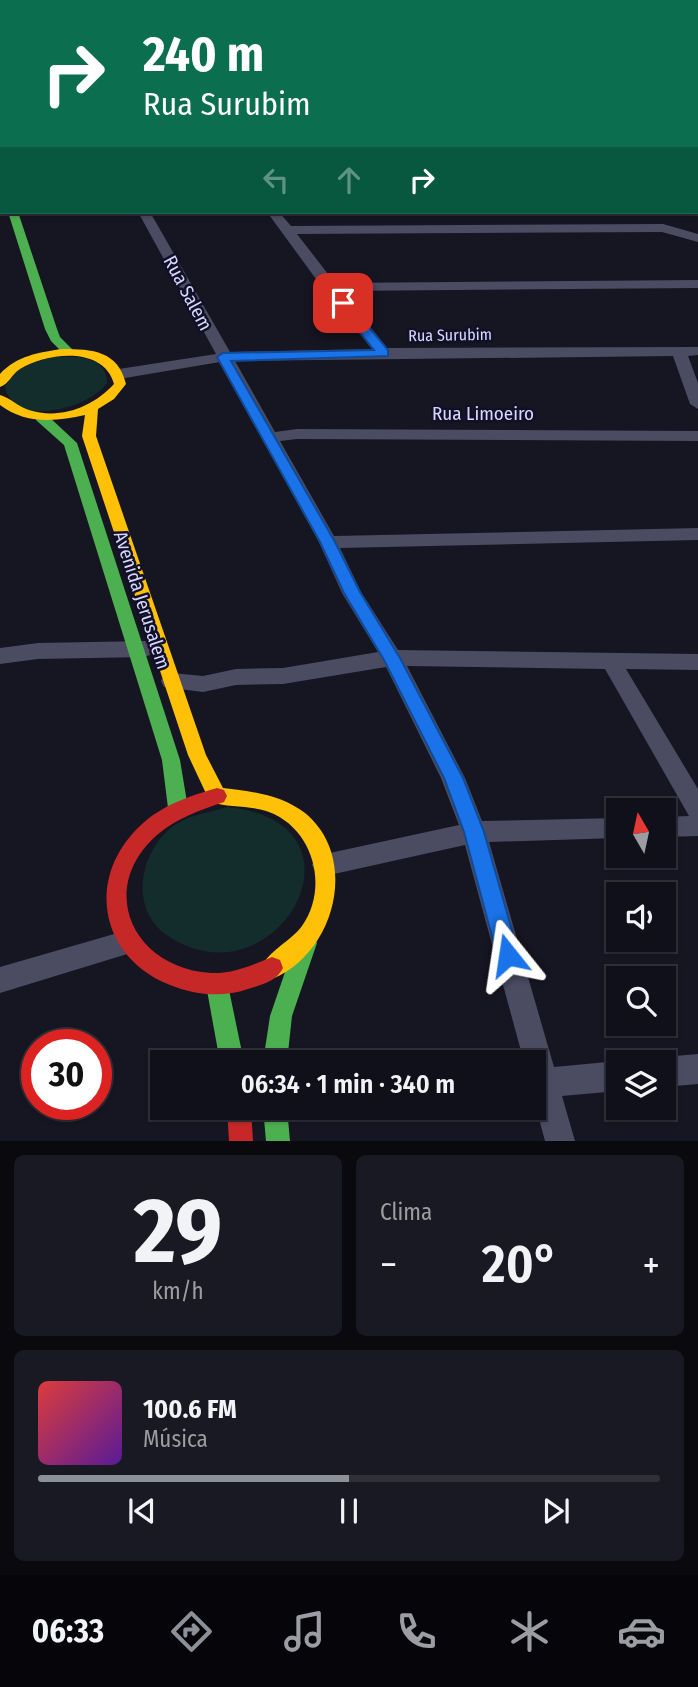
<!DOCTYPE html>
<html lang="pt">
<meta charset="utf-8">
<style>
:root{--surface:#10101a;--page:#191923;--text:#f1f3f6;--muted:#9c9da2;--line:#303039;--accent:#8c9099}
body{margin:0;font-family:"Fira Sans Condensed",sans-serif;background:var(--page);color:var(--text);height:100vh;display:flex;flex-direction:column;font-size:26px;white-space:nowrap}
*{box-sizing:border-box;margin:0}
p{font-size:23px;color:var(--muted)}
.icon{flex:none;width:38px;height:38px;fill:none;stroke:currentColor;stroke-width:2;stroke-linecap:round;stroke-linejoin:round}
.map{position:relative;height:1141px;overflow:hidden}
.panel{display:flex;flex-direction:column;gap:14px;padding:14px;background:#09090e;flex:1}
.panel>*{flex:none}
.banner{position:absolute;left:0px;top:0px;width:698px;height:214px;box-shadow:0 2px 5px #0004,0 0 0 2px var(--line);background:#0b6e4f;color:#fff;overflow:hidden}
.needle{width:46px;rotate:351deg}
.tools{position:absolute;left:606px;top:798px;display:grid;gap:14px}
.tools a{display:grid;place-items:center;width:70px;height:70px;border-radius:0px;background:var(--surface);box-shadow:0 2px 5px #0004,0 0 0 2px var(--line);font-size:35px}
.speed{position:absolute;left:21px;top:1029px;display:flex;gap:14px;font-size:35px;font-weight:700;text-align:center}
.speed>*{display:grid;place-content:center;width:91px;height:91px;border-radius:50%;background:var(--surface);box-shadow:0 2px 5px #0004,0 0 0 2px var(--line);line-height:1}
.speed .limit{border:10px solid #d22;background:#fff;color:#111}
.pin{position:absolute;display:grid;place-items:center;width:60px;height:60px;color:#fff;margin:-30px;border-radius:14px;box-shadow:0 4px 10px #0006}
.me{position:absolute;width:77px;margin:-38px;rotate:345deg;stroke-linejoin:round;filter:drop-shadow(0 0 5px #0008)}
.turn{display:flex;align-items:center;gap:24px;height:147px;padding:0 28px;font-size:32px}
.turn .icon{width:91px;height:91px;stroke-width:2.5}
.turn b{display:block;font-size:49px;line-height:60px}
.lanes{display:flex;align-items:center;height:66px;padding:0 28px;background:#0003;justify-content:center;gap:35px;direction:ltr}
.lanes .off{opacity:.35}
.big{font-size:52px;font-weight:600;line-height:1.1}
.panel .widget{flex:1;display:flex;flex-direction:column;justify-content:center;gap:10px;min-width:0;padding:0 24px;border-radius:10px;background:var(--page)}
.panel .dial{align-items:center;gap:0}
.dial b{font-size:91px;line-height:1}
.song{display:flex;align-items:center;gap:21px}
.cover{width:84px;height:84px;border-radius:10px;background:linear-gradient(135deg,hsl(0 70% 55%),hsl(270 70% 35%))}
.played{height:7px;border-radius:4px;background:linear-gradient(90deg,var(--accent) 50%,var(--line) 50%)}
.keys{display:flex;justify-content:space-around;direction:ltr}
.heat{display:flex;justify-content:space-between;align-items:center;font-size:38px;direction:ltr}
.panel .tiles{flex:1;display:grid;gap:14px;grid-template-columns:1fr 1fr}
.widget:last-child{grid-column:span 2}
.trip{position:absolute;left:150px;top:1050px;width:396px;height:70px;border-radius:0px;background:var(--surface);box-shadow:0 2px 5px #0004,0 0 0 2px var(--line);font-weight:600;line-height:70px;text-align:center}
.tab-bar{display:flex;height:112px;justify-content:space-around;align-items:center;background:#06060a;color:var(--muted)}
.tab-bar .icon{width:49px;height:49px}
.tab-bar .selected{color:var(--accent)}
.tab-bar b{font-size:32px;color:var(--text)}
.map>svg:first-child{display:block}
.green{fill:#132d2c}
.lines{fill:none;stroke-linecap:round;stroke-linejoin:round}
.street{fill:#4b4b62;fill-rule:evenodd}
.fast{fill:#4caf50;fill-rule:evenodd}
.slow{fill:#ffc107;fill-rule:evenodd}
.jam{fill:#c62828;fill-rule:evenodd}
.route{fill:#1a73e8;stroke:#114b97;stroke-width:2}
.labels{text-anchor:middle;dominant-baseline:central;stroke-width:5;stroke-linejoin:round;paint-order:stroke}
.far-street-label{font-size:16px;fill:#d8d7fe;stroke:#121027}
.street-label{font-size:19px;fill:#d8d7fe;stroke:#121027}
</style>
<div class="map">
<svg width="698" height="1141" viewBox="0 0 698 1141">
<rect width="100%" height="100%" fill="#161522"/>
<g class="green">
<path d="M48 357C69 357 107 352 107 383 89 409 12 429 5 386L19 369Z"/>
<path d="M227 807C381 822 276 1008 168 936 127 908 140 849 176 824 190 815 211 812 227 807Z"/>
</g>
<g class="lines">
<g class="street">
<polygon points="535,0 551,0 533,2"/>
<polygon points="563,0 572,0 574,2 564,2"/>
<polygon points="641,0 650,0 652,2 642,2"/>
<polygon points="696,29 698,29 698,35 696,34"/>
<rect x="0" y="48" width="2" height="6"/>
<polygon points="696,83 698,84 698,90 696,90"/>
<rect x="696" y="116" width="2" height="6"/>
<rect x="696" y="154" width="2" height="6"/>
<rect x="696" y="176" width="2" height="7"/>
<polygon points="138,212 150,212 230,352 372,349 324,290 267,212 279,212 291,226 663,224 698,234 698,242 662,232 297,234 335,283 698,280 698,288 342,291 387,348 698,347 698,355 688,356 698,383 698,409 690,404 673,356 235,361 275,432 297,429 698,431 698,441 297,439 280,441 334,536 698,528 698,540 340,548 361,592 398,650 698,654 698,670 626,669 698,789 698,836 663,837 663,817 689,816 605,669 407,666 465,778 482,821 618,818 618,838 489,842 554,1067 618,1061 620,1062 618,1062 618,1091 562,1096 575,1141 545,1141 534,1100 534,1062 524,1062 465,845 325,876 316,873 312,865 316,857 325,854 459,825 441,778 386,667 283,684 236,685 203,692 164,687 161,681 164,675 172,673 203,676 236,669 283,668 378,652 342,593 319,542 220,362 119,379 111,374 119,369 216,354"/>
<polygon points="145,641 152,644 155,649 152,654 145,657 38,659 0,664 0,648 38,643"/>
<polygon points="128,930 137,933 141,942 137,951 0,993 0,967"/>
<polygon points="698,1054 698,1084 663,1087 663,1062 653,1062 663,1057"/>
</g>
<g class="fast">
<rect x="0" y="142" width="2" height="6"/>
<polygon points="2,174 2,180 0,181 0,175"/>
<polygon points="8,212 18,212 57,329 60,337 75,352 73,355 65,355 51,341 45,329"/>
<polygon points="42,414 47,415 77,443 180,760 188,808 185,814 178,816 171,814 168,808 162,760 64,445 37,421 35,418"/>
<polygon points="306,933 314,936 317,943 292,1016 287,1062 263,1062 270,1016 295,943 298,936"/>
<polygon points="217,974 225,977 228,985 244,1062 220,1062 206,985 209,977"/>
<polygon points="263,1108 287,1108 290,1141 266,1141"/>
</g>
<path class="slow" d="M62 349C93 349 118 351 126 384L114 399 98 409 96 436 206 755 223 788C251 791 282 795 305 813 360 858 335 954 272 979L264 976 261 968C268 951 291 941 302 926 329 888 314 829 269 812 250 805 229 808 210 802L188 755 82 436 85 415C55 422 25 424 0 405V395C11 398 18 407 29 410 60 420 93 407 114 384 104 346 47 352 20 369 12 374 9 384 0 387V374C16 356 40 352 62 349Z"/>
<g class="jam">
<path d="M217 788 224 790 227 796 224 802C200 810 177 818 157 835 96 889 133 968 211 973 233 974 252 965 272 957L280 960 283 968C277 981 261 985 248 989 222 998 195 995 170 985 99 957 85 877 141 825 162 805 190 796 217 788Z"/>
<polygon points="227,1108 251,1108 253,1141 229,1141"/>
</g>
</g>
<polygon class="route" points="339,301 347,301 388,350 388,356 231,361 335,542 360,592 400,658 463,778 484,832 519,955 516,962 508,965 500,962 497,955 464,832 444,778 384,660 344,593 320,542 217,357 223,353 374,350 339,306"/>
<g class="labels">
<g class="far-street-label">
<text transform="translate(450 335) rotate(-1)">Rua Surubim</text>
</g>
<g class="street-label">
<text transform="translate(188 293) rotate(62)">Rua Salem</text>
<text x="483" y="413">Rua Limoeiro</text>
<text transform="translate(142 600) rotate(72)">Avenida Jerusalem</text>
</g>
</g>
</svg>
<div class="tools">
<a><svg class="needle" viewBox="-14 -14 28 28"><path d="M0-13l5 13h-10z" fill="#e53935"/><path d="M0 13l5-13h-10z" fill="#9c9da2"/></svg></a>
<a><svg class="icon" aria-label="sound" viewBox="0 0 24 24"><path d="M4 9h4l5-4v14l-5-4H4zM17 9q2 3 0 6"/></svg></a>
<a><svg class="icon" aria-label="search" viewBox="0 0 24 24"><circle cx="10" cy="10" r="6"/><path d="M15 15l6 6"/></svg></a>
<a><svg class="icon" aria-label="layers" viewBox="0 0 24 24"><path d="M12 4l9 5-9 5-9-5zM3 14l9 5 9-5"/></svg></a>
</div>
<div class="speed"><div class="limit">30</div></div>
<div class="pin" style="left:343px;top:303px;background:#d93025"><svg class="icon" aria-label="arrive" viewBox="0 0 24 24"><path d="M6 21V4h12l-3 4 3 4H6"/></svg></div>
<svg class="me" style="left:508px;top:955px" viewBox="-20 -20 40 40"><path d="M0-17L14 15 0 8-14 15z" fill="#1a73e8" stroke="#fff" stroke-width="4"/></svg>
<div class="trip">06:34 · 1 min · 340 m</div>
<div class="banner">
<div class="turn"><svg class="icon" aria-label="right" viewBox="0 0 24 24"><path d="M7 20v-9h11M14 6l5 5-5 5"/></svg><div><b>240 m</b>Rua Surubim</div></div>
<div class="lanes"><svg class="icon off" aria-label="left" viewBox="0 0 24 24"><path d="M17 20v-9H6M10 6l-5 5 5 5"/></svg><svg class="icon off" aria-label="ahead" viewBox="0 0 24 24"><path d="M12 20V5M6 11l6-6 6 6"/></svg><svg class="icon" aria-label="right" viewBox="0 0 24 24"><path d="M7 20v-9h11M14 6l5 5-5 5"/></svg></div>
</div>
</div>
<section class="panel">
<div class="tiles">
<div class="widget dial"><b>29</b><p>km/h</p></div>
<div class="widget"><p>Clima</p>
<div class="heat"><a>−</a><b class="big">20°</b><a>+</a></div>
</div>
<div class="widget">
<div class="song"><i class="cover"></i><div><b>100.6 FM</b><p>Música</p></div></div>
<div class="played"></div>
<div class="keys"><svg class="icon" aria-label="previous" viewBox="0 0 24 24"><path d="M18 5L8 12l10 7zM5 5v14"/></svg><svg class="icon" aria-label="pause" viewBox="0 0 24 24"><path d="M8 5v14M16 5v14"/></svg><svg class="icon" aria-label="next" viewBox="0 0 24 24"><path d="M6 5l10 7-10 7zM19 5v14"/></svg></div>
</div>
</div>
</section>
<nav class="tab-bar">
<b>06:33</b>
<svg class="icon selected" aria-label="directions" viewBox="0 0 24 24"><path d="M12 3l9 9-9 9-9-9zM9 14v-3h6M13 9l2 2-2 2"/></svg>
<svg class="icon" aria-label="music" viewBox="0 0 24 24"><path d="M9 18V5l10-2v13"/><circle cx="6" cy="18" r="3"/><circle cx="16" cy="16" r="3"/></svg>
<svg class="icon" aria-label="phone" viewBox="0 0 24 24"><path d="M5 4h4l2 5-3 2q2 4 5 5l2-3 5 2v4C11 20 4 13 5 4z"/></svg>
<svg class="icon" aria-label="climate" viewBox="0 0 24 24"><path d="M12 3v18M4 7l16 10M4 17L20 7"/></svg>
<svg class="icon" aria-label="car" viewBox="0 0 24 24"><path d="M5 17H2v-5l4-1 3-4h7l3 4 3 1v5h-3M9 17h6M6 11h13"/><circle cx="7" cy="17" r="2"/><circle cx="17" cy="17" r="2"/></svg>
</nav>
